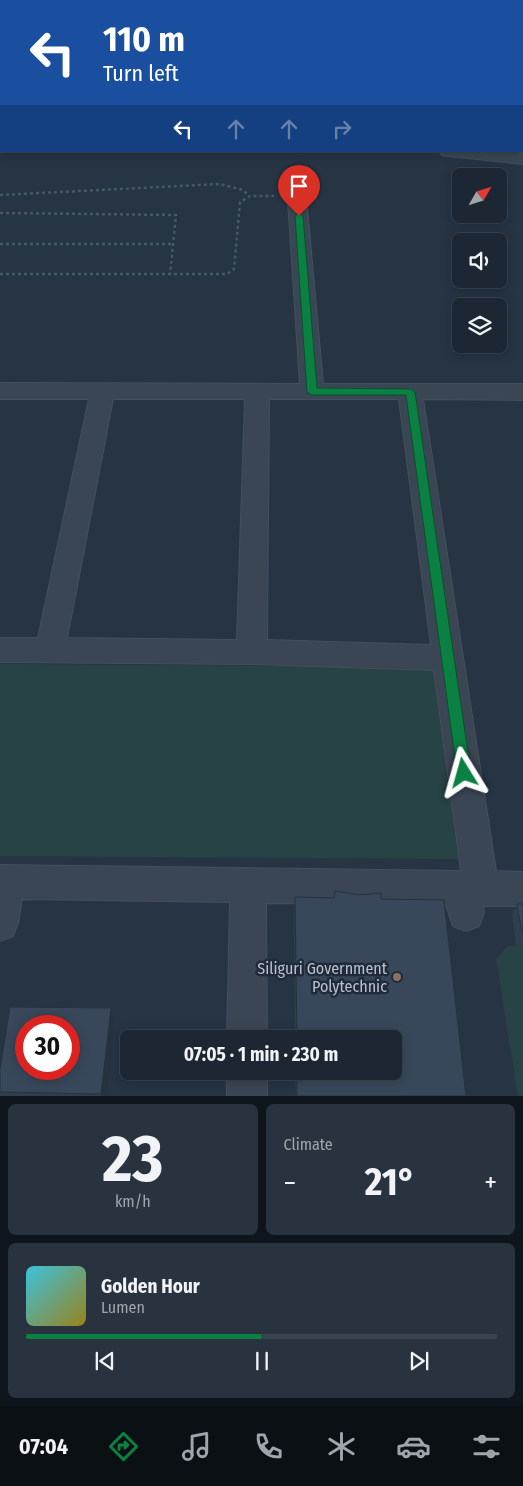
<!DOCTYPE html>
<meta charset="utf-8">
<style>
:root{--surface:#1c2733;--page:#29333f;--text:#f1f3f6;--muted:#a0a5ac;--line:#3a444e;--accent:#0b8043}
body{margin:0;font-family:"Fira Sans Condensed",sans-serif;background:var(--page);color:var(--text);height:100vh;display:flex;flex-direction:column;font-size:19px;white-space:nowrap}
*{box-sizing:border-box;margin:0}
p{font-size:16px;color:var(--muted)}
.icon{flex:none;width:28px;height:28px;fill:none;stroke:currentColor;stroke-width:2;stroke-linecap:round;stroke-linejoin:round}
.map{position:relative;height:1096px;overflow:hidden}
.details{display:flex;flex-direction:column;gap:8px;padding:8px;background:#0f151c;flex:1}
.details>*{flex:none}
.top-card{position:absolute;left:0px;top:0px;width:524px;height:152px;box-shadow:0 2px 12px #0003,0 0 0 1px var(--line);background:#1a4fa0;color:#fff;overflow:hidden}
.needle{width:32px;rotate:51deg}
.fabs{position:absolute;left:452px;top:168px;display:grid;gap:10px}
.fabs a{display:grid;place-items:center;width:55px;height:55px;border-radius:8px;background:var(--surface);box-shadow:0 2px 12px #0003,0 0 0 1px var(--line);font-size:25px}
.speed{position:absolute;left:15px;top:1015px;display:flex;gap:10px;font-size:25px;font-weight:700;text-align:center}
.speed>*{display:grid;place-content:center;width:65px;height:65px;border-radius:50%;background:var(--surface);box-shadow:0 2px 12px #0003,0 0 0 1px var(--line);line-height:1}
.speed .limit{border:8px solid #d22;background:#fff;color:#111}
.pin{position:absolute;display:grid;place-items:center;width:42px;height:42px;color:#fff;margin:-51px -21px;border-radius:50% 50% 50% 0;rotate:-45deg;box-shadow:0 0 5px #0007}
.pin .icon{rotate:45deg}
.me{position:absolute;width:55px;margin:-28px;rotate:352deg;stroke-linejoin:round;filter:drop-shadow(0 0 4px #0008)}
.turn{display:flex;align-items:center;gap:18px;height:105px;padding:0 20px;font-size:22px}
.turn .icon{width:65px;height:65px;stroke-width:2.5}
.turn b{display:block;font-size:35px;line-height:42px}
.lanes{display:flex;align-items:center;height:48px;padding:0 20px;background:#0003;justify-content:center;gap:25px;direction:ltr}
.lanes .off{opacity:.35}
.big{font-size:38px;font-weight:700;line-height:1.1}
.details .tile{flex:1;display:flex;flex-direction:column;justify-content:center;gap:8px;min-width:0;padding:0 18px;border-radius:8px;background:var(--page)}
.details .dial{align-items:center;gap:0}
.dial b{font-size:65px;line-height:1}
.song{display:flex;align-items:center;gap:15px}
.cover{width:60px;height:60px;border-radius:8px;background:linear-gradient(135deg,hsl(190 70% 55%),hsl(50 70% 35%))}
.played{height:5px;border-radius:2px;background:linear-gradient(90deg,var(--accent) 50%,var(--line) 50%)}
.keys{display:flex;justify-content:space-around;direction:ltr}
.heat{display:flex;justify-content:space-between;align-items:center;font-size:28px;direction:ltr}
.details .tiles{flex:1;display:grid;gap:8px;grid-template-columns:1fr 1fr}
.tile:last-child{grid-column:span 2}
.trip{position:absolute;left:120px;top:1030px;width:282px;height:50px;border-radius:8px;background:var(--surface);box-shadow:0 2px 12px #0003,0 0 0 1px var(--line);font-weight:700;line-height:50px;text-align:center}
.dock{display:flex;height:80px;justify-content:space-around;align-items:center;background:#0b1014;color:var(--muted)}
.dock .icon{width:35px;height:35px}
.dock .on{color:var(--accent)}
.dock b{font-size:22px;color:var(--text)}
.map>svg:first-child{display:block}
.green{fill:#284345}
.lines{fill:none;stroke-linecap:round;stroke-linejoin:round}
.stream{fill:#182b43;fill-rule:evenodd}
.minor-casing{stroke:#444f5d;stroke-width:2}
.path{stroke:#425b5d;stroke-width:2.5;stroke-dasharray:3 3;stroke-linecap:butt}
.minor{fill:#3b4654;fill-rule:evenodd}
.wall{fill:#303e4d}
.shaded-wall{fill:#27323f}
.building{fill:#38485a;stroke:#27323f;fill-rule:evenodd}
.route{fill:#0b8043;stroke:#07532c}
.education-dot{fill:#8d6e63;stroke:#1f2b39;stroke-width:2}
.labels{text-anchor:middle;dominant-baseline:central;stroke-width:5;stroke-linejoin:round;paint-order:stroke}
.near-poi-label{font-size:16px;fill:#b8c1cd;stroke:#1f2b39;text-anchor:end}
</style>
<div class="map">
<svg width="523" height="1096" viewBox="0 0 523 1096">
<rect width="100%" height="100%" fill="#263444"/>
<g class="green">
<polygon points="0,664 433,667 458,859 0,856"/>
<polygon points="523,945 523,1096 518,1096 496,959 508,946"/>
</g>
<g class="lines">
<g class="stream">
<rect x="260" y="0" width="4" height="1"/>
<rect x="0" y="49" width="1" height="3"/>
</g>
<defs>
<g id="minor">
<polygon points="313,0 328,0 329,1 314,1"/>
<polygon points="482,0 498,0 499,1 483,1"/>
<rect x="522" y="12" width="1" height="8"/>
<rect x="0" y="79" width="1" height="10"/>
<polygon points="439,151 501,151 523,154 523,164 448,156 442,155"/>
<path d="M296 180 303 182 305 186 323 384H523V400L423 399 496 871 523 872V906H483L484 913 479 926 466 931 453 926 446 905 266 903 267 1039H227L230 902 22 899 18 923 13 936 0 941V865L461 871 434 670 252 664 0 662V638H38L89 399H0V383L300 384 287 186 289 182ZM113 399H245L237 640 67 638ZM269 399H399L431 645 267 640Z"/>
<rect x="227" y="1071" width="40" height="25"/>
</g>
</defs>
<use href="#minor" class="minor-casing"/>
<g class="path">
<polyline points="0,195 220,184 243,190 249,196"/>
<polyline points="0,213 176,215 170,275"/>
<polyline points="0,244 173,244"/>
<polyline points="0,274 227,274 234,269 240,202 250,196 274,196"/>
</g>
<use href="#minor" class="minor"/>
</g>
<g class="wall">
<polygon points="335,891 381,899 466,1096 296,1096 295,1071 394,1071 394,1039 295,1039 294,920 295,897 334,898"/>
<polygon points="517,904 523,904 523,945 516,945 512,915"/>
<polygon points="111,1008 115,1022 107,1096 0,1096 0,1069"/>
</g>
<polygon class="shaded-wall" points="111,1008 115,1022 107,1096 102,1096 101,1094"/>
<g class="building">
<polygon points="335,891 359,895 381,893 381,899 444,900 466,1096 297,1096 297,1071 394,1071 394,1039 297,1039 295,897 334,898"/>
<polygon points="517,904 523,904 523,933 522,933"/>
<path d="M10 1007 111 1008 101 1094 0 1092V1069ZM26 1026H69V1069H26Z"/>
</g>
<polygon class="route" points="299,213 303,216 317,388 410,389 415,392 471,773 469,778 464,779 459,778 457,773 406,395 312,395 307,392 295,216"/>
<circle class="education-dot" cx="397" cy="977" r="5"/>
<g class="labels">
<g class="near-poi-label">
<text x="387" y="968">Siliguri Government<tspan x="387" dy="18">Polytechnic</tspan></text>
</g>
</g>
</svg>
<div class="fabs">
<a><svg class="needle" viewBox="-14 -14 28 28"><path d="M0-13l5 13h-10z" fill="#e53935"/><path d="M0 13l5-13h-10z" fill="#a0a5ac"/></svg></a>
<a><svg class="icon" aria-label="sound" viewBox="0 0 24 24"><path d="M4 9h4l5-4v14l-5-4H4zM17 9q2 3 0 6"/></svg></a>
<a><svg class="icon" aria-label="layers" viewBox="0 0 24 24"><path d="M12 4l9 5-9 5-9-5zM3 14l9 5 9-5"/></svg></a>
</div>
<div class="speed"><div class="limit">30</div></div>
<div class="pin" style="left:299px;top:216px;background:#d93025"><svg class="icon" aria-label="arrive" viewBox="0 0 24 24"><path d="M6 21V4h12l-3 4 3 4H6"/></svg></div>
<svg class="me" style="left:464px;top:773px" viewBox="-20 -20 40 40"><path d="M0-17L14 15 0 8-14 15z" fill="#0b8043" stroke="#fff" stroke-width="4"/></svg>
<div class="trip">07:05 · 1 min · 230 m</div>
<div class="top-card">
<div class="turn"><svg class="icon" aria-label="left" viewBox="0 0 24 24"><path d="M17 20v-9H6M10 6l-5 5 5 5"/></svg><div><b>110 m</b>Turn left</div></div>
<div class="lanes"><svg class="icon" aria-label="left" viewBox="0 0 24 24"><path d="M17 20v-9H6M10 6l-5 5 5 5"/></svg><svg class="icon off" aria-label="ahead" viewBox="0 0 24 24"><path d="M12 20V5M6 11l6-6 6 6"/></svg><svg class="icon off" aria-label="ahead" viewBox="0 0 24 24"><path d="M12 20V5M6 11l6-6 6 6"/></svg><svg class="icon off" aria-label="right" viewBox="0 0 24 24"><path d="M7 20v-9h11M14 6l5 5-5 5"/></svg></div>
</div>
</div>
<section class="details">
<div class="tiles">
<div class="tile dial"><b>23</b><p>km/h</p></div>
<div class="tile"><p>Climate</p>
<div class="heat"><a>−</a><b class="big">21°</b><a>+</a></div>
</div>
<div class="tile">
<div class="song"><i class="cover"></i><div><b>Golden Hour</b><p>Lumen</p></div></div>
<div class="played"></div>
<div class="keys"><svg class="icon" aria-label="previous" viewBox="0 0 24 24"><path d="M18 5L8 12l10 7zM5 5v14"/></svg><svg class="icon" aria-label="pause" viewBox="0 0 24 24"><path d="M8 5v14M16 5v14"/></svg><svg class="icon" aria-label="next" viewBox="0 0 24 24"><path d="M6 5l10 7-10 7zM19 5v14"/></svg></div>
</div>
</div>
</section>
<nav class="dock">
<b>07:04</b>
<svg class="icon on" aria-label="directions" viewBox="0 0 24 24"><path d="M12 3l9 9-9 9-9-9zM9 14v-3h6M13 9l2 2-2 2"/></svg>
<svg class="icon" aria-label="music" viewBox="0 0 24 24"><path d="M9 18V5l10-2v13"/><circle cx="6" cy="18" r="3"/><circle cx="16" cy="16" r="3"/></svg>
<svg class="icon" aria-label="phone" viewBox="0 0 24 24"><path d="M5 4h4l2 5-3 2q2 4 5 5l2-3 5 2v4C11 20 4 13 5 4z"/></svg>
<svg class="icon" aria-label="climate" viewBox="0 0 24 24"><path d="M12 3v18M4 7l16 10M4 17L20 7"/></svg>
<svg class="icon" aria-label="car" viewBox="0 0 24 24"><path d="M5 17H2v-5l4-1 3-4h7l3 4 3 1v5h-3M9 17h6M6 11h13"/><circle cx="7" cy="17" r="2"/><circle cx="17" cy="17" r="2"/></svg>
<svg class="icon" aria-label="filters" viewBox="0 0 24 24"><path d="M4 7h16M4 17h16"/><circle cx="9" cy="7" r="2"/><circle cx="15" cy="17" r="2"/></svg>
</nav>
